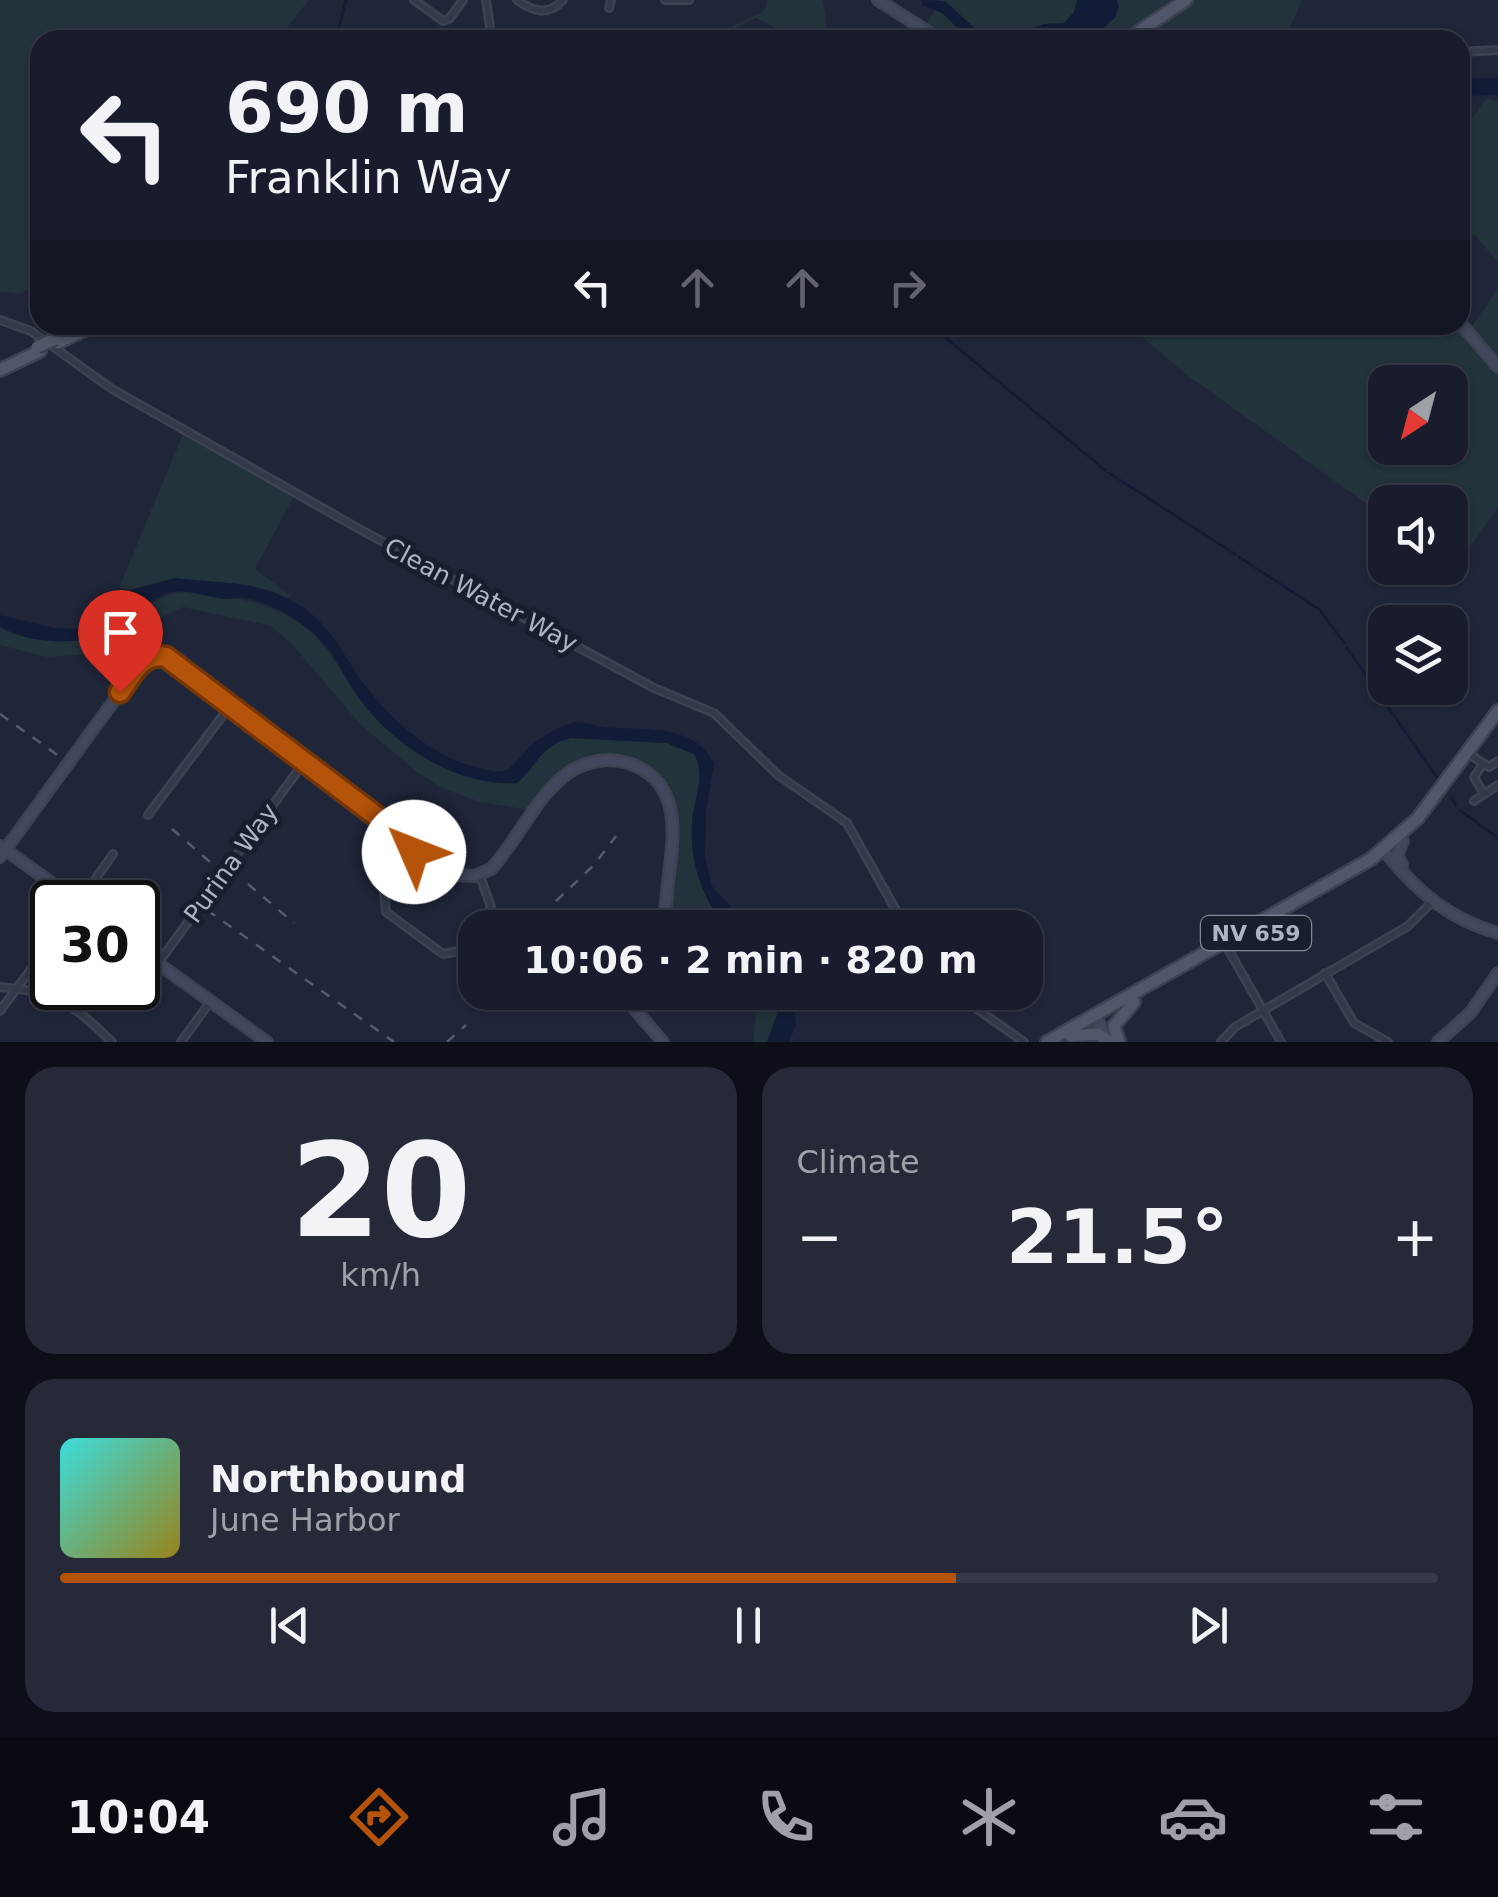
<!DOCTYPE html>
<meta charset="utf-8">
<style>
:root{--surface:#181c2c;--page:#252938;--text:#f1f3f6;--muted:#9fa1a9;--line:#363a48;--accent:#b45309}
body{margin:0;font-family:"DejaVu Sans",sans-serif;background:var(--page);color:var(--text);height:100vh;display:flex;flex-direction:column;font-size:38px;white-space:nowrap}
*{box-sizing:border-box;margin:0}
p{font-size:32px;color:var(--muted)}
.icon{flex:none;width:55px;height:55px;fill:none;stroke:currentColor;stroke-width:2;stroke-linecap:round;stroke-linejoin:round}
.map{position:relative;height:1042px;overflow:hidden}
.drawer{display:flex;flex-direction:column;gap:25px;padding:25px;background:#0d0f18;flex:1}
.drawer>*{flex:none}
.guide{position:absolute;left:30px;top:30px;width:1440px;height:305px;border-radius:30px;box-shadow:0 2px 8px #0004,0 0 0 2px var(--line);background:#181c2c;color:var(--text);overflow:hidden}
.needle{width:65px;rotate:216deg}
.tools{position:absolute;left:1368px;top:365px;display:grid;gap:20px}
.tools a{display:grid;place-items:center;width:100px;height:100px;border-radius:20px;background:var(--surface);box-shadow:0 2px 8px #0004,0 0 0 2px var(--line);font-size:50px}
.speed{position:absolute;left:30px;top:880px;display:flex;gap:20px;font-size:50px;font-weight:700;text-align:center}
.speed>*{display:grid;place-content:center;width:130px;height:130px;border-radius:50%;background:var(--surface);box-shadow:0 2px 8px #0004,0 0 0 2px var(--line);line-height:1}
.speed .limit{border:5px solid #111;border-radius:15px;background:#fff;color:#111}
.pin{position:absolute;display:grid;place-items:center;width:85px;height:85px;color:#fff;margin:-102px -42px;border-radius:50% 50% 50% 0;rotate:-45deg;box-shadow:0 0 10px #0007}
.pin .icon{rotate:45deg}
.me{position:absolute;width:110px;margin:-55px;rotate:314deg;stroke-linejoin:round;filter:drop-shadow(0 0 8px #0008)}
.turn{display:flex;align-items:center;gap:35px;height:210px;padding:0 30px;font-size:45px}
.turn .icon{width:130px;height:130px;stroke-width:2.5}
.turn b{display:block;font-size:70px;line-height:85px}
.lanes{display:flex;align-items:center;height:95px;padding:0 30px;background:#0003;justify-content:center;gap:50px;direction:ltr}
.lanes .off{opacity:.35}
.big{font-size:75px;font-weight:700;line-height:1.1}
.drawer .widget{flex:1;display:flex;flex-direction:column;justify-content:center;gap:15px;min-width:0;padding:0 35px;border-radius:30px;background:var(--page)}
.drawer .dial{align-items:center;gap:0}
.dial b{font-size:130px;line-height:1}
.song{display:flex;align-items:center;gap:30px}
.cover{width:120px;height:120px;border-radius:15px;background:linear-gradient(135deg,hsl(180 70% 55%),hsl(50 70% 35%))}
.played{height:10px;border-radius:5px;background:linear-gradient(90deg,var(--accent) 65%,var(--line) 65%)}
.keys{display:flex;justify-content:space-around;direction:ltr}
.heat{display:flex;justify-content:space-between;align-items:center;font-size:55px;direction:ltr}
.drawer .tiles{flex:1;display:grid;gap:25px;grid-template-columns:1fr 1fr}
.widget:last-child{grid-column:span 2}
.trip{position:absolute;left:458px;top:910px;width:585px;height:100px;border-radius:30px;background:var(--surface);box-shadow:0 2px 8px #0004,0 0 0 2px var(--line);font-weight:700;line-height:100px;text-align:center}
.tabs{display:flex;height:160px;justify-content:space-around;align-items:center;background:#0a0b12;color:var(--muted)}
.tabs .icon{width:70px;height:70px}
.tabs .current{color:var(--accent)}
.tabs b{font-size:45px;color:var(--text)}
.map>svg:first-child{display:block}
.green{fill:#22333b;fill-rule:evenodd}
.water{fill:#131c37}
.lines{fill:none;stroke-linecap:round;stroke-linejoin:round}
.stream{stroke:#131c37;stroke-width:2.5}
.street-casing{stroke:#3d4253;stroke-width:10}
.secondary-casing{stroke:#3d4253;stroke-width:14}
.primary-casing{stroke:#3d4253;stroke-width:16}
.street{stroke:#33394a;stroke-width:5}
.secondary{stroke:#41475d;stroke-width:9}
.primary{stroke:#51576a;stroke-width:11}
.rail{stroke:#555c71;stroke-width:2.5;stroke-dasharray:10 10;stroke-linecap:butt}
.primary-bridge-casing{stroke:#3d4253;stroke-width:16;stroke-linecap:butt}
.primary-bridge{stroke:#51576a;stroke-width:11}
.route-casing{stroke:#753606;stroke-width:25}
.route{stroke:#b45309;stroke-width:18}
.labels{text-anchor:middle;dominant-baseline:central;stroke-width:10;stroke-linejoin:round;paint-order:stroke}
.shield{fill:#191e2e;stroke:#818698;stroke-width:2.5}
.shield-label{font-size:22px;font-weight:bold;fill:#aeb3c6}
.street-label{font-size:25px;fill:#aeb3c6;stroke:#191e2e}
</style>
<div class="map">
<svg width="1498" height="1042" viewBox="0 0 1498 1042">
<rect width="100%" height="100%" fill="#20263a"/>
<g class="green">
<path d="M0 0H309L277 40H40V269C36 275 29 291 22 293 15 295 8 290 0 293Z"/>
<polygon points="768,0 823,0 828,40 775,40 773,26 756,18 731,30 723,39 720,37 736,24 763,12"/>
<polygon points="938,0 1302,0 1285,39 1276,40 946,40 924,25 937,8"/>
<polygon points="1486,99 1498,101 1498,262 1474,234 1460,253 1460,136"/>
<polygon points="1498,289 1498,362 1470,329"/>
<path d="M1128 325H1458L1498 372V508L1455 568 1450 564V502H1385V517L1187 375ZM1385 382H1450V448H1385Z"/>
<path d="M183 434 294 496 255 569 291 596 287 598C254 580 201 580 164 584 149 586 133 593 119 588Z"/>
<path d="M185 592C227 596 267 600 302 625 328 643 341 673 359 698 394 746 456 787 517 783 537 766 539 746 571 738L667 743 694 754C706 778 693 799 692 824 689 862 703 898 726 927H709L695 907 669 914C673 883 684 844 678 813 668 767 615 742 573 764 554 774 543 793 531 810L480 802 440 787 417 772 360 724 291 643 271 626 183 607 143 626 113 646 91 654 46 657 0 645V627C32 643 69 644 103 636L117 617C142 615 158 593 185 592Z"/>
<polygon points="754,993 779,993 777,1014 767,1042 753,1042 756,1017"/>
</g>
<g class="water">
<polygon points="922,0 945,1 980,33 1001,37 1014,36 1043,24 1064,23 1074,12 1077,0 1117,0 1119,6 1115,18 1101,30 1099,40 970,40 942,13 922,5"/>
<polygon points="1460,78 1498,78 1498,95 1460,96"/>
<path d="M174 578C216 583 260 581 298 604 330 623 344 657 365 685 390 719 431 755 472 766 503 774 504 776 524 753 533 741 554 729 568 724 580 719 592 726 605 727 642 731 693 722 714 763L706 812 705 857 712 886 750 927H726C702 899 690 862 692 824 693 799 707 778 694 754L666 743 571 738C540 745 537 767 517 783 460 787 399 749 364 705 350 687 340 665 327 647 309 625 276 605 249 599 241 597 233 599 226 599 206 598 184 586 165 594 148 601 135 615 117 617L107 635C73 645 31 644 0 627V615L55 628 86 629 101 617 116 594Z"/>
<polygon points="779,993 794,993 796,1025 789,1042 767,1042 777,1014"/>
</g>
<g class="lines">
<g class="stream">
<polyline points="336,40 346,0"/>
<polyline points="867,325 904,330"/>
<polyline points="908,331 937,333 946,338 1105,470"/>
<polyline points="1109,473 1235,554"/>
<polyline points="1239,557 1320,610 1344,643"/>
<polyline points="1347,648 1438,779"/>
<polyline points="1451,797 1456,805"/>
<polyline points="1461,811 1498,838"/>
</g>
<defs>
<g id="street">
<polyline points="414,0 443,21 449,19 463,0"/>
<polyline points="486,0 492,40"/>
<path d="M517 0C534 12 548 16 563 0"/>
<polyline points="665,0 689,0"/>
<polyline points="609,8 611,0"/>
<polyline points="1350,40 1372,33 1396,40"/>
<polyline points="1460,52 1498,50"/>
<polyline points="0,320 31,331 112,389 361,530 654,688 714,713 778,775 847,823 906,928"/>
<polyline points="1472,756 1489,767 1498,761"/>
<polyline points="1483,764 1474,777 1483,793"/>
<polyline points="1474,801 1498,785"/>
<polyline points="148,815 230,706"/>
<polyline points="417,847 384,892 386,912 443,954 459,951 475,933"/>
<polyline points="80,901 113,854"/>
<polyline points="479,928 491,907 480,876"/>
<polyline points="1228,949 1281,1042"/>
<polyline points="159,962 304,762"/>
<polyline points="1325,973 1354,1023 1388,1042"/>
<path d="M0 987C55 991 73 1004 112 1042"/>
<polyline points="953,992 1024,1042"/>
<polyline points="0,1011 52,941"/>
<polyline points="181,1042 210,1002"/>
<polyline points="1221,1042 1235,1027 1408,926 1433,901"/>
</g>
<g id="secondary">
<polyline points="878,0 941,40"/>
<polyline points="1460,323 1498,367"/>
<polyline points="0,846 78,902"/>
<path d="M1387 854C1417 892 1451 920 1498 933"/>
<path d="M0 857 140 665C148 655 158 653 169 660L458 875 475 876 491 869C518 840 536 796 568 773 586 761 608 757 628 763 680 780 675 830 669 874 667 892 666 910 662 928"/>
<polyline points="1402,865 1397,855 1403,841"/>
<polyline points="138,949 267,1042"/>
<polyline points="629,992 633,1007 663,1042"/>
<polyline points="1095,1016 1109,1040"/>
<polyline points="1438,1042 1471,1012 1498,973"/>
</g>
<g id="primary">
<polyline points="1126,40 1186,0"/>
<polyline points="57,343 95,325"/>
<polyline points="0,370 40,351"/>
<polyline points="1071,1036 1098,1034 1109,1042"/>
<polyline points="1047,1042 1371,859 1418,818 1498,711"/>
<polyline points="1119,1042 1114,1026 1134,1002"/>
</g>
</defs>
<use href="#street" class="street-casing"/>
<use href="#secondary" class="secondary-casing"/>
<use href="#primary" class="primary-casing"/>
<use href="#street" class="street"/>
<use href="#secondary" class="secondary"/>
<use href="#primary" class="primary"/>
<g class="rail">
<polyline points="0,714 63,759"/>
<polyline points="172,829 217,868"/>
<polyline points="248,884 294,923"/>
<polyline points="556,901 594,865 616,836"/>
<polyline points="207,910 394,1042"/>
<polyline points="536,928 542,920"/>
<polyline points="475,1000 483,992"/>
<polyline points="447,1042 466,1025"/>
</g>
<defs>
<polyline id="primary-bridge" points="37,347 55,339"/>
</defs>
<use href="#primary-bridge" class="primary-bridge-casing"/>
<use href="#primary-bridge" class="primary-bridge"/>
</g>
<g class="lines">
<defs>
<path id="route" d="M120 692C132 675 142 652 166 657L417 847 414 852"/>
</defs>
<use href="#route" class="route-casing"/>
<use href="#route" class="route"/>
</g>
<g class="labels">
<rect class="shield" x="1201" y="916" width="110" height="34" rx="8"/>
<g class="shield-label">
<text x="1256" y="933">NV 659</text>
</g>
<g class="street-label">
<text transform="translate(481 595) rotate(28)">Clean Water Way</text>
<text transform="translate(231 863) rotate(-54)">Purina Way</text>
</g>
</g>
</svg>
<div class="tools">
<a><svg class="needle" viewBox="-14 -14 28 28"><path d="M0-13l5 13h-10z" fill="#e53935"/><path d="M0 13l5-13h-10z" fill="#9fa1a9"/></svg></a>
<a><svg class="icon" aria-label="sound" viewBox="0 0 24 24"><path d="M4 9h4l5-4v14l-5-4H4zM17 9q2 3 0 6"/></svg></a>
<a><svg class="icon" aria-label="layers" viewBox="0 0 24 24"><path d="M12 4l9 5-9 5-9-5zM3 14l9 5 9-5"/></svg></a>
</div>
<div class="speed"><div class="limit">30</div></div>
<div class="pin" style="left:120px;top:692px;background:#d93025"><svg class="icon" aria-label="arrive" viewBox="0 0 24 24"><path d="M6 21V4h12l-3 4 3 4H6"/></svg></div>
<svg class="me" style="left:414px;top:852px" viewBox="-20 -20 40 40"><circle r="19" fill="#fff"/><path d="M0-13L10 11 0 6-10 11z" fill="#b45309"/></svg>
<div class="trip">10:06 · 2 min · 820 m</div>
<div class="guide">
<div class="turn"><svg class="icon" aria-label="left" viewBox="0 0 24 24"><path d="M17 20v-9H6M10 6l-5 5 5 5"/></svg><div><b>690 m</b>Franklin Way</div></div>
<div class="lanes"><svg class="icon" aria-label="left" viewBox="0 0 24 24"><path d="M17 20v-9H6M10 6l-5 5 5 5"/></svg><svg class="icon off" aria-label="ahead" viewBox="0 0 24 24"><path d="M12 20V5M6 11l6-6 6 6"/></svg><svg class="icon off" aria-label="ahead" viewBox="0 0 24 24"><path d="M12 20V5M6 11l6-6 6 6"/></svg><svg class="icon off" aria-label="right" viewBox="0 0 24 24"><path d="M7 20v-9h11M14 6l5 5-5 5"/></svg></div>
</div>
</div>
<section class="drawer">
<div class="tiles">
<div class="widget dial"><b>20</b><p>km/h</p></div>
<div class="widget"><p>Climate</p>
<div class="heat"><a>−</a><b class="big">21.5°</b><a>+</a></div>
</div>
<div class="widget">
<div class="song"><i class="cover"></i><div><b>Northbound</b><p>June Harbor</p></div></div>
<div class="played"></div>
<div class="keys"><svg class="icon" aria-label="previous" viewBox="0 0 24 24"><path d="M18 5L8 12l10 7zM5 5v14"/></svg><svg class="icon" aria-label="pause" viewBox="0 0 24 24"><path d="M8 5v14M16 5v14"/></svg><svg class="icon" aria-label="next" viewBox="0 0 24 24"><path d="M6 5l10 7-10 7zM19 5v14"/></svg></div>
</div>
</div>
</section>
<nav class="tabs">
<b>10:04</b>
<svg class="icon current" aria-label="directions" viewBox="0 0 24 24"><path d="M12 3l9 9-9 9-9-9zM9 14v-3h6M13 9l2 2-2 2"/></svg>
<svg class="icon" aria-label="music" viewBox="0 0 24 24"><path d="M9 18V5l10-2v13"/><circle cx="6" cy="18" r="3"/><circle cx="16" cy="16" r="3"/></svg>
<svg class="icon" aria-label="phone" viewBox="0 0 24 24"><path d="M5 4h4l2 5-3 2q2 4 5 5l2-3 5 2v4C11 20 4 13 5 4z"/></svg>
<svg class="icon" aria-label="climate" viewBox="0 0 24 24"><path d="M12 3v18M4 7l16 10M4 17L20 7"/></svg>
<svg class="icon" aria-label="car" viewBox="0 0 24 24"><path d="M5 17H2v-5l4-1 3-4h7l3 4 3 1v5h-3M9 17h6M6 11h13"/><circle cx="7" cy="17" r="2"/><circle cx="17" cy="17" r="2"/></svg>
<svg class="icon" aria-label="filters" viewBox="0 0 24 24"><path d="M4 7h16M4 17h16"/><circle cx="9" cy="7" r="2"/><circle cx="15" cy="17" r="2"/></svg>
</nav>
